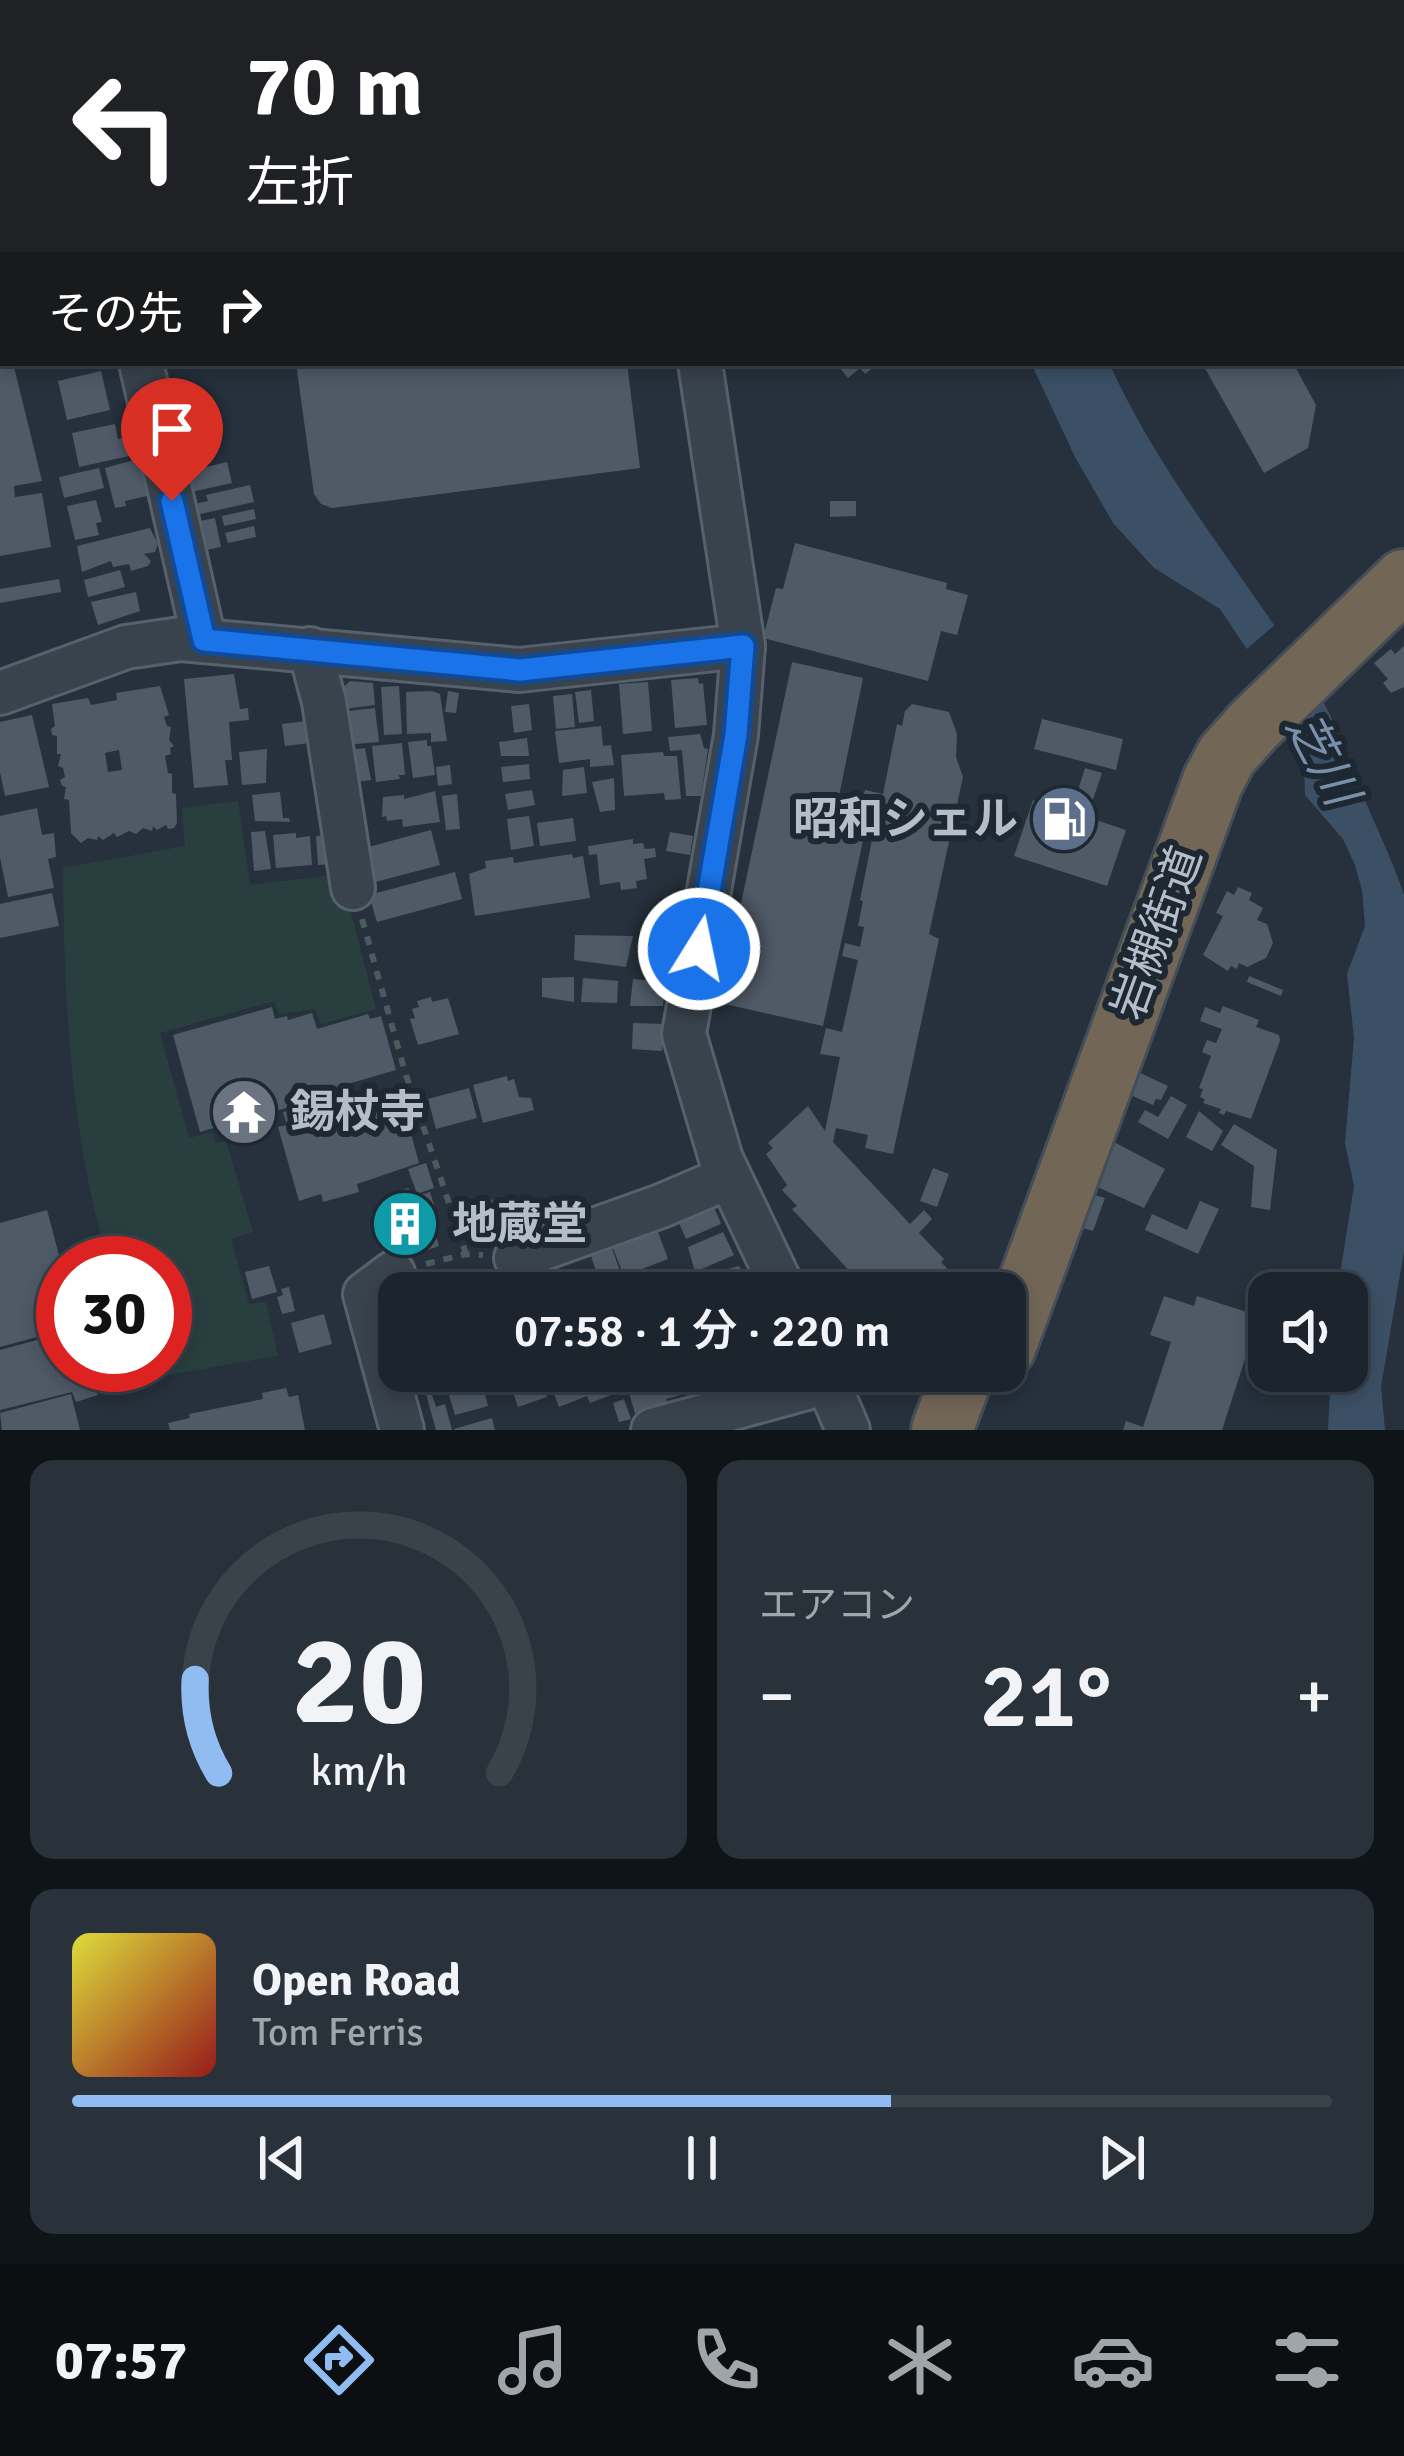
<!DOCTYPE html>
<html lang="ja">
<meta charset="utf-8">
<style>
:root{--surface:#1c252e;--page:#29313a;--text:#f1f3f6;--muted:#a0a5aa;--line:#3a424a;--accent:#91bcf2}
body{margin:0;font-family:Signika,"Noto Sans JP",sans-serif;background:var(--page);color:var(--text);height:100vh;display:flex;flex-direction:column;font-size:45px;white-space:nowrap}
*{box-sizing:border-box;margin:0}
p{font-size:39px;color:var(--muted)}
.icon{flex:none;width:66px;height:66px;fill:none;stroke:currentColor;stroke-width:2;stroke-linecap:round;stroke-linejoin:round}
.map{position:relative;height:1430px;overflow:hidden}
.side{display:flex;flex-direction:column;gap:30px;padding:30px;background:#0f1419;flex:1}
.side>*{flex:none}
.banner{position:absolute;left:0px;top:0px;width:1404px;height:366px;box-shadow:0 6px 18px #0003,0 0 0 3px var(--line);background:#202124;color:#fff;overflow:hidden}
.controls{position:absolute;left:1248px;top:1272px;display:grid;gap:24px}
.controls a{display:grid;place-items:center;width:120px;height:120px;border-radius:24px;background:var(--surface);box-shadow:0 6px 18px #0003,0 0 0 3px var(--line);font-size:60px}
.speed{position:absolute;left:36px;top:1236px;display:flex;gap:24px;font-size:60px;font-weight:700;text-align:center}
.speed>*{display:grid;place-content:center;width:156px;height:156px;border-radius:50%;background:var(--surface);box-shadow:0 6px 18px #0003,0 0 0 3px var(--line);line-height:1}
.speed .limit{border:18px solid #d22;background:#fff;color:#111}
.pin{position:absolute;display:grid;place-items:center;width:102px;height:102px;color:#fff;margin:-123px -51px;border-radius:50% 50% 50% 0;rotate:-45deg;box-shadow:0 0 12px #0007}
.pin .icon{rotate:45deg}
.me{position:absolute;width:132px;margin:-66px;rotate:10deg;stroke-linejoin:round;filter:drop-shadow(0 0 9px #0008)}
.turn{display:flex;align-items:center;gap:42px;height:252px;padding:0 48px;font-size:54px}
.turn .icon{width:156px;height:156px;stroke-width:2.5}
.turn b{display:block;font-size:84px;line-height:102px}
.then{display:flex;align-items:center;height:114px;padding:0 48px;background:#0003;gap:24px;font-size:45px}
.big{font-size:90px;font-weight:600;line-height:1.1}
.side .card{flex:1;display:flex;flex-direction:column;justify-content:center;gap:18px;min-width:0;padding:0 42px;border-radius:24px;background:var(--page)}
.side .dial{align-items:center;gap:0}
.dial svg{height:312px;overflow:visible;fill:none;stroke:var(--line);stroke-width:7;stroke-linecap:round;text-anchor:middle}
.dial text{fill:var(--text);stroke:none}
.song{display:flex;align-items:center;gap:36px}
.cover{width:144px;height:144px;border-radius:18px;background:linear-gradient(135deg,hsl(60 70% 55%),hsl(0 70% 35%))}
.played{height:12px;border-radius:6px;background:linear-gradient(90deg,var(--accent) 65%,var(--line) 65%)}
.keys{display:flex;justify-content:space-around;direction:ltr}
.heat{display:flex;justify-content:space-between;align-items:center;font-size:66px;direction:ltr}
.side .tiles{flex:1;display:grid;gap:30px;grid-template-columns:1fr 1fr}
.card:last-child{grid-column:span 2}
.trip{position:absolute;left:378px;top:1272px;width:648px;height:120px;border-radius:24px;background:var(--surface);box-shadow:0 6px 18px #0003,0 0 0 3px var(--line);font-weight:600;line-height:120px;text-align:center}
.tabs{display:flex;height:192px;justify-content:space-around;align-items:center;background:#0b0f12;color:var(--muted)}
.tabs .icon{width:84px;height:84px}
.tabs .current{color:var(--accent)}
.tabs b{font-size:54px;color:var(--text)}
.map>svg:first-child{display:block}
.green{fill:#293f3f}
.water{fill:#3c5065}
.pier{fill:#26313d}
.building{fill:#4f5a67;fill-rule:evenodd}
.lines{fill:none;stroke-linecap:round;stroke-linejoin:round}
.minor-casing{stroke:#57616b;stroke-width:48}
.highway-casing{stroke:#444e58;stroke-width:66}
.path{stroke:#485b5d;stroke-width:6;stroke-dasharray:9 9;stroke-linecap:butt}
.minor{stroke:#39434d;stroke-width:42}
.highway{stroke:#726657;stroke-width:60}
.route-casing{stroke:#114b97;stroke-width:30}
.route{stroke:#1a73e8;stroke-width:21}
.labels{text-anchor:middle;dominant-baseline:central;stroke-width:12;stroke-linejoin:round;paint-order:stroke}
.poi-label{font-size:45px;font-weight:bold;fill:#b5bec8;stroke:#1e2832;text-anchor:start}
.street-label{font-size:45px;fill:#b5bec8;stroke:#1e2832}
.water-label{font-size:48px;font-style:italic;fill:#7890aa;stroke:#1e2832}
</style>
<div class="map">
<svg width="1404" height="1430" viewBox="0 0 1404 1430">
<rect width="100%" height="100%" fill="#26313d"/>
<path class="green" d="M238 801 250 885 341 874 376 1009 321 1024 315 1009 279 1014 274 1001 160 1033 189 1138 212 1132 216 1143 226 1141 253 1232 231 1239 249 1304 266 1302 278 1356 145 1379 140 1365H165V1263H109C70 1136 64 1000 63 868L185 846 182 808Z"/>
<path class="water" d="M1031 363H1109C1163 482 1249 580 1317 691 1335 720 1345 752 1358 784 1373 821 1391 856 1404 895V1251L1381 1387 1385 1430H1328L1331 1371H1347V1293H1337L1354 1186 1345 1143 1354 1038 1347 974 1365 926 1362 890 1355 865 1343 839 1305 795 1303 733 1220 609 1154 568 1113 523 1075 457Z"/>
<polygon class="pier" points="1277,623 1328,698 1294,731 1241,654"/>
<g class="building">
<polygon points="0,363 13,363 42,481 14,486 15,497 42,493 51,547 0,556"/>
<polygon points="296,363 627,363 640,468 332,508 321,504 314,494"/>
<polygon points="836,363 879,363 865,374 860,368 848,378"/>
<polygon points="1202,363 1293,363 1316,405 1308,448 1264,473"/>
<polygon points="101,371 110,410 67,420 58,381"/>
<polygon points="115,424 118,439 134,435 138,454 79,467 72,433"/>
<polygon points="142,458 151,495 125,501 126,506 115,508 105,468"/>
<polygon points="227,462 232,483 182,494 177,474"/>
<polygon points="99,468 104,488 64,498 59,477"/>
<polygon points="250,485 254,502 187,517 185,506 208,501 206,495"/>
<polygon points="96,500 102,522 96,523 99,535 75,540 67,506"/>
<polygon points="830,501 856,501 856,516 830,517"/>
<polygon points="254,509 256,519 224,526 222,516"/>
<polygon points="215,518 221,547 196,552 190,523"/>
<polygon points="254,526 256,537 228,543 225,533"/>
<polygon points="150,528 158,544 155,552 144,554 151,561 148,566 131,571 129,564 113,567 111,561 82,572 77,546"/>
<polygon points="795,543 947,583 946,589 968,595 957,635 941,631 928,681 763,638 776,588 783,589"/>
<polygon points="120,570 125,587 88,597 84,580"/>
<polygon points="59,579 61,592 0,603 0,589"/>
<polygon points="136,592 140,611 98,625 91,602"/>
<polygon points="1404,646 1404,687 1391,693 1383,683 1388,679 1374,663 1391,649 1395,654"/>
<polygon points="792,662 863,678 837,806 869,813 823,1026 720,1003"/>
<polygon points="234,674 240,709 248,708 249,720 229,722 232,760 225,760 228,785 194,788 184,679"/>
<polygon points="698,678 699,684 703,683 707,725 675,728 671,680"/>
<polygon points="350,681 373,683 375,705 336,710 334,696"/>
<polygon points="648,682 652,731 623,734 619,684"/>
<path d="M160 686 169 715 164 717 167 726 171 727 169 740 174 746 170 748 171 754 165 756 168 773 172 774V793L176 794 177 823 174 828 168 829 166 825 157 830 153 826 152 831 143 828 136 834 129 831 117 837 114 833 103 840 98 836 97 840 88 838 81 843 71 833 69 800 64 799 66 787 62 786 60 780 65 777 63 768 58 766 61 754H57V736L52 735 51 729 55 726 52 704 88 698 91 705 117 700 116 693ZM119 750 122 770 108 772 105 753Z"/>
<polygon points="399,686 402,734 384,735 381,687"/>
<polygon points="591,690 594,721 579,723 575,692"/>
<polygon points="432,691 440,694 447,741 431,742 431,733 407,734 406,692"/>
<polygon points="448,691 459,693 456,713 445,712"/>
<polygon points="572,694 575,727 556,729 553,696"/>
<polygon points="529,704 532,730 514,733 511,706"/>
<polygon points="912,704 949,712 957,734 956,757 963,777 929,934 939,939 893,1154 865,1148 868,1135 836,1128 833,1142 910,1224 924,1210 932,1219 919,1233 944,1259 941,1262 950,1272 938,1285 941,1289 937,1293 870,1293 792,1209 797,1206 782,1190 787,1185 766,1154 773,1148 768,1143 808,1106 825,1131 840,1057 820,1054 826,1028 842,1032 858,960 842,956 845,943 860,947 864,927 858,926 863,901 860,900 879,805 862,802 865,790 883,794 897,724 902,726 905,711"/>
<polygon points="375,708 379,742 344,745 340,712"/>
<polygon points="32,715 49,787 5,796 0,772 0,722"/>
<polygon points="1042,719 1123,739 1116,770 1034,749"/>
<polygon points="315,720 318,742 285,746 282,724"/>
<polygon points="601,726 603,746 611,745 614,765 590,767 590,759 559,763 555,731"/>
<polygon points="700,734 704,748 708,749 701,796 686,796 682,750 670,751 668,737"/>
<polygon points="527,738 529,756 501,756 499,742"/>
<polygon points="427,740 427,746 431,746 435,775 413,778 408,742"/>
<polygon points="402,743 405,775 399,775 400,779 376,782 372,746"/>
<polygon points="365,748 371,780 356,782 342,751"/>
<polygon points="267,749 266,783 242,785 239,752"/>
<polygon points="663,752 664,756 677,756 681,799 665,800 664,793 624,796 621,755"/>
<polygon points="529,764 530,779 503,782 501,767"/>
<polygon points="450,765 452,784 438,786 436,767"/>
<polygon points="584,767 587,793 562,796 563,770"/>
<polygon points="1085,768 1102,773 1087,817 1126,830 1107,886 1014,856 1033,800 1071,812"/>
<polygon points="614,778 615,810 600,812 592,782"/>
<polygon points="532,790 535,805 508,810 505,794"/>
<polygon points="435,791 440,822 403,827 402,819 387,821 386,816 382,817 383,797 404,795 404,799"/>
<polygon points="280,792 283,818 289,818 290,822 255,821 252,795"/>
<polygon points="457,794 460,829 446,830 442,796"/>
<polygon points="37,808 42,835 54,833 56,857 48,859 54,888 8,897 0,857 0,816"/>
<polygon points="529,816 534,846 511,850 507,819"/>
<polygon points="573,818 576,841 540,846 537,823"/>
<polygon points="431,830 440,865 364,885 365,848"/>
<polygon points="265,831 271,869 254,871 251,832"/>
<polygon points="670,832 693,836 690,855 666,851"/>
<polygon points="296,833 296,838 310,836 312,865 276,868 273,835"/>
<polygon points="332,835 334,864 318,865 316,836"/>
<polygon points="633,839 633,844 643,843 645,849 655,848 656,857 644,859 647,879 636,881 637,888 621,890 620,882 600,885 597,854 589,855 588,846"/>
<polygon points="572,854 573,858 583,856 590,898 475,916 469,874 486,868 485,861 513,857 514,863"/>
<polygon points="455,872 462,899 377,922 369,895"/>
<polygon points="1238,887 1252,893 1249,900 1263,908 1257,920 1267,924 1273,943 1266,958 1247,967 1239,963 1237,969 1231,966 1228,971 1203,955 1223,916 1216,913 1227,891 1234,895"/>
<polygon points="52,893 59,926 0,938 0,904"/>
<polygon points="575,935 633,936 626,967 574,960"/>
<polygon points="1249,976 1283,990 1281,996 1247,982"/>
<polygon points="574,977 574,1002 542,997 542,978"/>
<polygon points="583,978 618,981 617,1003 581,1002"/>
<polygon points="633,979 665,982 663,1006 630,1006"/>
<polygon points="431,997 432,1002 448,998 459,1034 418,1045 410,1019 415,1018 412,1009 419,1007 417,1001"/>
<polygon points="1223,1006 1259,1020 1256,1027 1279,1035 1280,1041 1251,1119 1226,1111 1224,1115 1219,1113 1221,1109 1203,1103 1205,1099 1200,1097 1203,1089 1199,1088 1211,1056 1202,1052 1207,1040 1216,1043 1222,1029 1200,1021 1205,1007 1220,1013"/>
<polygon points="272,1007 275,1019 287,1016 288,1020 312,1013 317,1029 368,1014 370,1019 381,1016 396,1070 296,1099 298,1105 271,1112 275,1126 231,1138 227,1124 200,1132 173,1035"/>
<polygon points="633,1023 664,1024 662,1051 632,1049"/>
<polygon points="1138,1072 1168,1086 1161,1100 1156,1099 1153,1105 1128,1094"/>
<polygon points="507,1076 508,1081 514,1079 519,1097 531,1098 534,1110 483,1123 473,1085"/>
<polygon points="469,1088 477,1118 436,1129 428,1099"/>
<polygon points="373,1091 376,1101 400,1094 419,1163 357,1184 359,1192 323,1202 321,1194 299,1201 278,1127 287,1125 283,1112"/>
<polygon points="1171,1096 1187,1105 1168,1139 1138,1122 1145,1110 1158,1117"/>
<polygon points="1199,1111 1223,1131 1212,1151 1186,1137"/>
<polygon points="1234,1124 1277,1150 1270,1210 1251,1207 1254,1166 1221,1145"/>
<polygon points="1114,1142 1165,1169 1144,1208 1093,1185"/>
<polygon points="426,1163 434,1188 417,1194 408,1169"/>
<polygon points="933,1168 949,1174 937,1207 920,1201"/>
<polygon points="408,1188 415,1197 430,1192 438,1217 434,1218 438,1230 434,1231 439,1246 387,1264 371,1214 379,1211 377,1204 388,1200 386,1196"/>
<polygon points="1092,1194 1105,1198 1093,1231 1079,1227"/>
<polygon points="492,1199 502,1234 476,1238 467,1205"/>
<polygon points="1200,1201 1219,1209 1198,1254 1145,1230 1152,1214 1187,1230"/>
<polygon points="705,1203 714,1207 721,1224 686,1239 679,1223 697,1215 694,1208"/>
<polygon points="47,1210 63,1270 63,1330 0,1347 0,1223"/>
<polygon points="654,1221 668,1259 624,1276 612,1246"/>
<polygon points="723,1232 734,1255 695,1272 688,1247"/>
<polygon points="608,1237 622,1277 605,1283 603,1278 599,1280 587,1244"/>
<polygon points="269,1266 277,1292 252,1299 245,1272"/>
<polygon points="739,1266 756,1293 702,1293 697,1278"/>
<polygon points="289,1287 295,1311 282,1314 277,1297 283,1295 281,1289"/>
<polygon points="1164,1296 1194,1306 1197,1296 1259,1316 1222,1430 1123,1430 1126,1421 1143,1427 1171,1342 1150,1335"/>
<polygon points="324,1314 332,1344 299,1353 291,1323"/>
<polygon points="63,1333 63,1365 89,1365 98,1395 76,1402 72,1392 0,1410 0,1350"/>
<polygon points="520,1371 538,1371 547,1397 518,1407 507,1375"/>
<polygon points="545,1371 611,1371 619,1392 590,1403 587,1396 559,1407"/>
<polygon points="663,1371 681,1371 687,1393 666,1399 669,1407 636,1417 627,1386 659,1377 658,1373"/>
<polygon points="713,1371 738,1371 741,1386 716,1390"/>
<polygon points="482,1383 488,1406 455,1415 448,1392"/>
<polygon points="286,1388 289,1397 298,1395 305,1430 170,1430 168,1423 190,1418 189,1414 263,1399 262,1393"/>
<polygon points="431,1392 436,1407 445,1404 452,1430 436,1430 426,1394"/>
<polygon points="71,1394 80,1430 2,1430 0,1413"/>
<polygon points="624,1399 631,1419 619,1422 613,1403"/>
<polygon points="492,1418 495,1430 454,1430 454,1429"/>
</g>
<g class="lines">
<defs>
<g id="minor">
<polyline points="53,0 54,3"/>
<polyline points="628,0 630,3"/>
<polyline points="0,289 3,288"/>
<polyline points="141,363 204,640"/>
<polyline points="700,363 743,646 736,735 684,1034 721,1159 785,1293"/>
<polyline points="310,649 324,702 353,888"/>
<polyline points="0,693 126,647 181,639 519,670 743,646"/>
<polyline points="516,1258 661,1206 729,1177"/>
<polyline points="393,1273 365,1294 402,1430"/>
<polyline points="823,1371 848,1430"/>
<polyline points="653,1430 828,1382"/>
</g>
<g id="highway">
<polyline points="1005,1348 1213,781 1227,755 1254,725 1404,580"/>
<polyline points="942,1430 964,1371"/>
</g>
</defs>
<use href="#minor" class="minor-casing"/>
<use href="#highway" class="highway-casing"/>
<g class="path">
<polyline points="362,919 405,1072 466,1254"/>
<polyline points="426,1264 466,1254 483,1255"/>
</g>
<use href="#minor" class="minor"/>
<use href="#highway" class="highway"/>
</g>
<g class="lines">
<defs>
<polyline id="route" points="172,501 204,640 520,670 743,646 736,735 699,949"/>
</defs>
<use href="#route" class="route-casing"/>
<use href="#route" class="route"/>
</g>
<defs>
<symbol id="fuel-disc" viewBox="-11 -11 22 22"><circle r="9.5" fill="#5c6f8a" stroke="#1e2832"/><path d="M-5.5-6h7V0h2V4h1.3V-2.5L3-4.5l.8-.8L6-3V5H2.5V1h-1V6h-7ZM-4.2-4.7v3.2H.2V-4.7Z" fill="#fff"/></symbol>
<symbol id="temple-disc" viewBox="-11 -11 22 22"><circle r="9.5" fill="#6b7280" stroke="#1e2832"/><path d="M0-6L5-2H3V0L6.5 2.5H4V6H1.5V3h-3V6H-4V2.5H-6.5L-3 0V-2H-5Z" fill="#fff"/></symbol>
<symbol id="building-disc" viewBox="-11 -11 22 22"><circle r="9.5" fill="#0f9aa8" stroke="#1e2832"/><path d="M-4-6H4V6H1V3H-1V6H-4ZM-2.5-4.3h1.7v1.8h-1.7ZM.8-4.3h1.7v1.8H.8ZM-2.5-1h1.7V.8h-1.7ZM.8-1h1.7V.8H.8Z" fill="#fff"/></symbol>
</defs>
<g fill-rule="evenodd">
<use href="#fuel-disc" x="1026" y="781" width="76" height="76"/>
<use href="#temple-disc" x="206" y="1074" width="76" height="76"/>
<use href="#building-disc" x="367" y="1186" width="76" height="76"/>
</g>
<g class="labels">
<g class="poi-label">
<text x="1018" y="819" text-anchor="end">昭和シェル</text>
<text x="290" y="1112">錫杖寺</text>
<text x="452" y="1224">地蔵堂</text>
</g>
<g class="street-label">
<text transform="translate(1157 933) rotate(-70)">岩槻街道</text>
</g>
<g class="water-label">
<text transform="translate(1322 759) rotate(62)">芝川</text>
</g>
</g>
</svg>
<div class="controls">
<a><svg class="icon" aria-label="sound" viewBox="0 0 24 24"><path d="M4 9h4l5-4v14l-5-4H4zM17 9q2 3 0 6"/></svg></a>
</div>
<div class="speed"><div class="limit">30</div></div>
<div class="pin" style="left:172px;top:501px;background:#d93025"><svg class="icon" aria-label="arrive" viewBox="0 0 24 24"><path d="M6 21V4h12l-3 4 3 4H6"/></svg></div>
<svg class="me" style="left:699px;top:949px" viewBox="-20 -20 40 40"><circle r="17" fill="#1a73e8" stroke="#fff" stroke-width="3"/><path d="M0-11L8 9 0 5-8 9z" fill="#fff"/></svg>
<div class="trip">07:58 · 1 分 · 220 m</div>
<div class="banner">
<div class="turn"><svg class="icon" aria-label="left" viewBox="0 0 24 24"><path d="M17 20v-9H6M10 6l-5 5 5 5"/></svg><div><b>70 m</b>左折</div></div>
<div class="then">その先<svg class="icon" aria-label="right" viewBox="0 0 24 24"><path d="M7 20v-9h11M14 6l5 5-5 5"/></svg></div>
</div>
</div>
<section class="side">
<div class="tiles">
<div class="card dial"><svg viewBox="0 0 100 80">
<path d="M14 69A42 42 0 1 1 86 69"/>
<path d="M14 69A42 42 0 0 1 8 45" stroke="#91bcf2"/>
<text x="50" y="56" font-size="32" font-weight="700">20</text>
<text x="50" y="72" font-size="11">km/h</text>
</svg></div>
<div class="card"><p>エアコン</p>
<div class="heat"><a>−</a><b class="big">21°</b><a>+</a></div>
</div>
<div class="card">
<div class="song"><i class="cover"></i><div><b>Open Road</b><p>Tom Ferris</p></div></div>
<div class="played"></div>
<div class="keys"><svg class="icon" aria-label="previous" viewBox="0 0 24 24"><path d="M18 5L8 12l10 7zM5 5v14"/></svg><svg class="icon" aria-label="pause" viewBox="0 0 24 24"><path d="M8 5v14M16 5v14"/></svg><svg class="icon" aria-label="next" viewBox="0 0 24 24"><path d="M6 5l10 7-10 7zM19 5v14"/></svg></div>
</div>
</div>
</section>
<nav class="tabs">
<b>07:57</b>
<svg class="icon current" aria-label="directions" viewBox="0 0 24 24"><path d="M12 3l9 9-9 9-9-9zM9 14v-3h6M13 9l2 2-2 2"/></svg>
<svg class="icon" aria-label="music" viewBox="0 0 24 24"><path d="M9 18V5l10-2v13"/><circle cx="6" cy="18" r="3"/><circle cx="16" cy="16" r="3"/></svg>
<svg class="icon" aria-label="phone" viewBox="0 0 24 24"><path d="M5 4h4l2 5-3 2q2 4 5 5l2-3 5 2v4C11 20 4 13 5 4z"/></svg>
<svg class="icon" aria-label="climate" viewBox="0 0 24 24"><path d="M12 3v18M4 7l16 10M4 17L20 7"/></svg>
<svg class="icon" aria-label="car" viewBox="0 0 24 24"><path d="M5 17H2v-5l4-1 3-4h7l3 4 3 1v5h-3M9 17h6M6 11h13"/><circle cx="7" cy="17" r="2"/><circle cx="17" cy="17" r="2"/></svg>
<svg class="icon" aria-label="filters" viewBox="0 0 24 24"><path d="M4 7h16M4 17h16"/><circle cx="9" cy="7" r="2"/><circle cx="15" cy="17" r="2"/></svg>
</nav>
